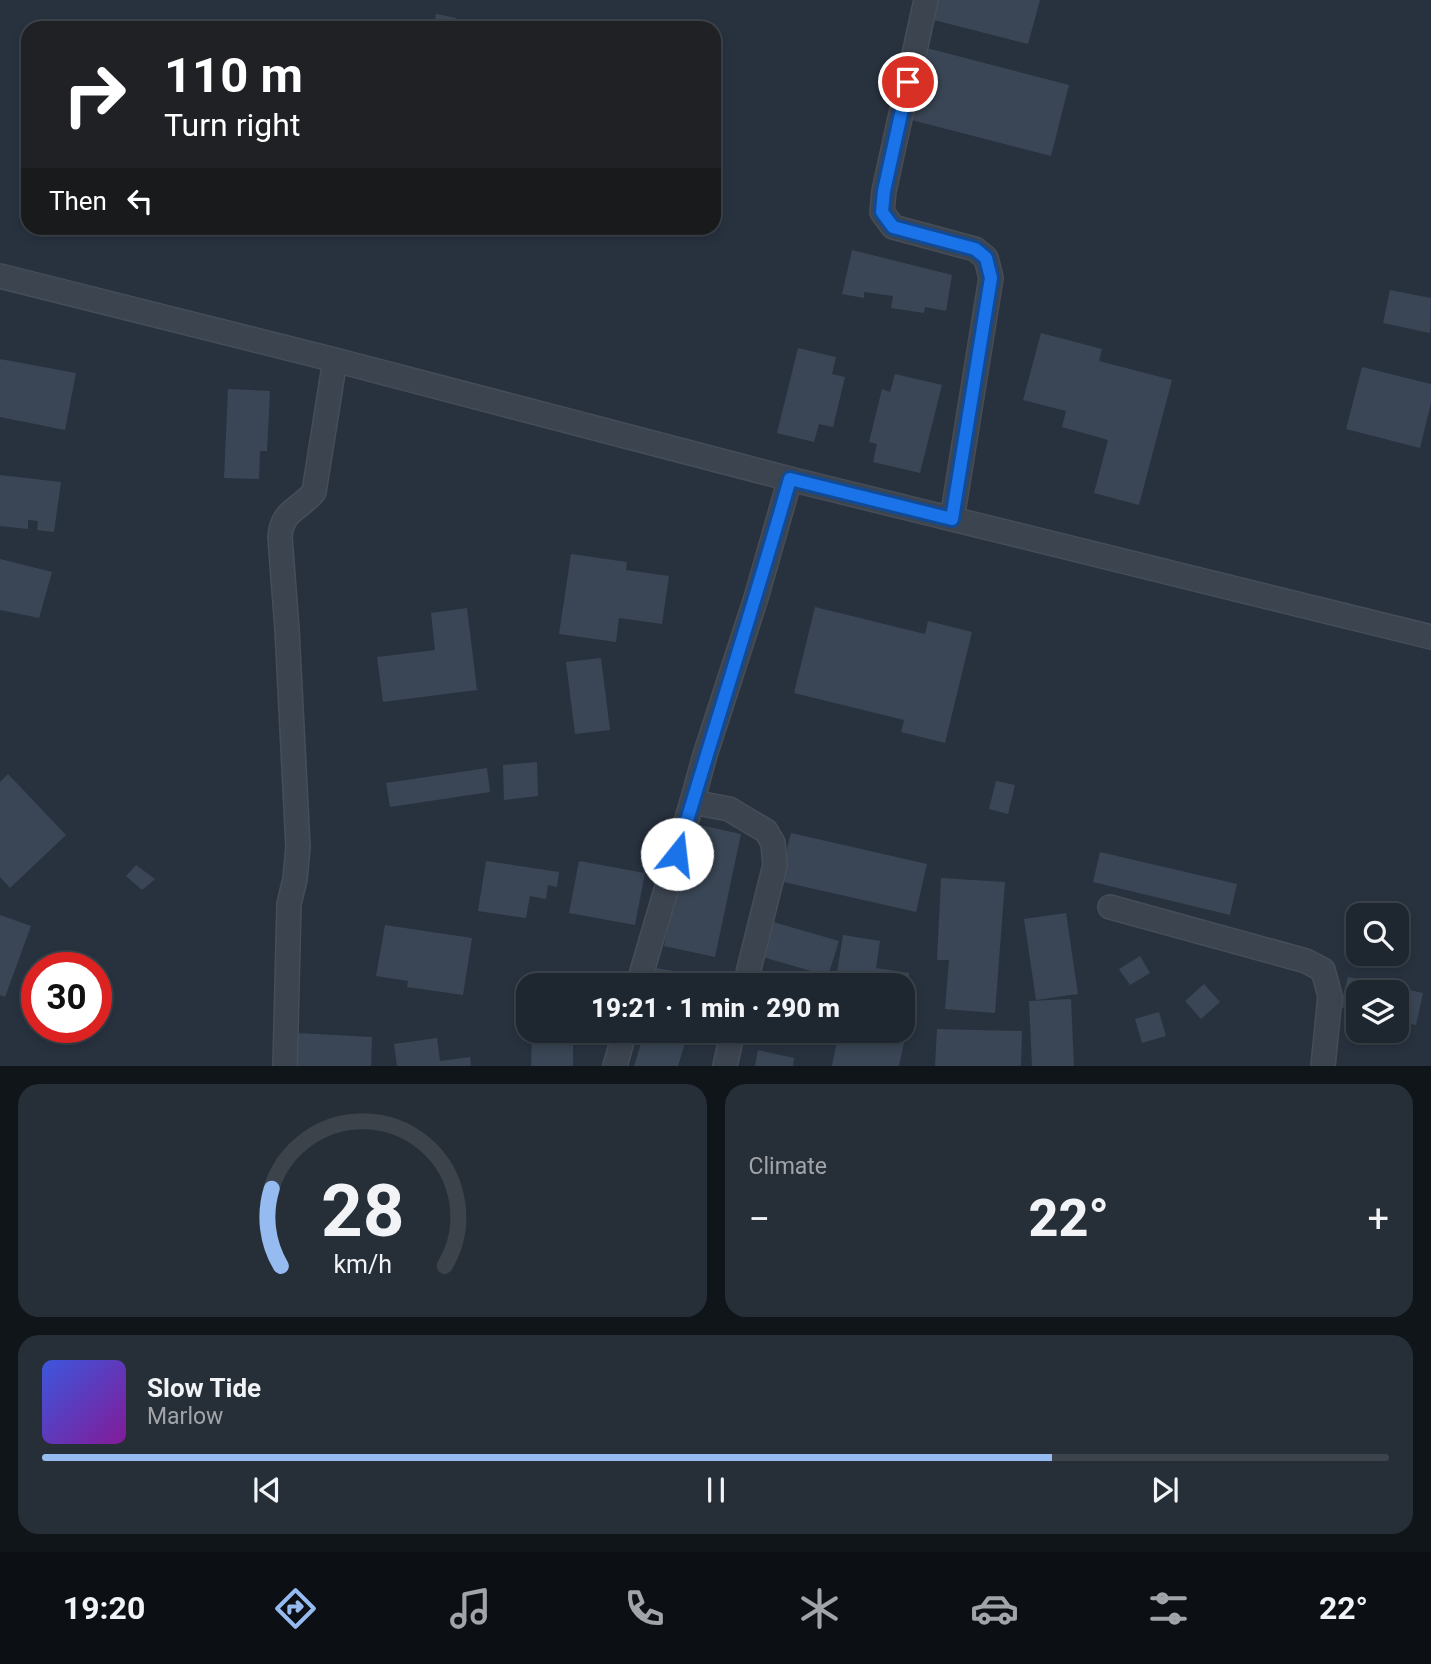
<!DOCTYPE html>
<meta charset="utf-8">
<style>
:root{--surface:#1e262f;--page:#262e37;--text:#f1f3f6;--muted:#a1a5aa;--line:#3c434b;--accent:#96bbf0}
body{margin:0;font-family:Roboto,sans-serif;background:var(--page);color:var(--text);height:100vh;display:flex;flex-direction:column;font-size:26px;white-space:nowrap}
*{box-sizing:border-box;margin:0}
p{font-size:23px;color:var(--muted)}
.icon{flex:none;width:38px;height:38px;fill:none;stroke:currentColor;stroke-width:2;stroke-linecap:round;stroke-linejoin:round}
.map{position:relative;height:1066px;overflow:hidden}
.sheet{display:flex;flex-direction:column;gap:18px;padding:18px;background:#10151a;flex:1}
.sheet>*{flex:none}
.banner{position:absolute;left:21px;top:21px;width:700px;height:214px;border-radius:21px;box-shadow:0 4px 10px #0003,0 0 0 2px var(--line);background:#202124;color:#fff;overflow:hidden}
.buttons{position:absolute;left:1346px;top:903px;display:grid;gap:14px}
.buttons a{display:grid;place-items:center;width:63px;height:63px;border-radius:14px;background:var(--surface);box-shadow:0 4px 10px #0003,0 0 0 2px var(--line);font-size:35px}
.speed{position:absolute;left:21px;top:952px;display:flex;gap:14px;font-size:35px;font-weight:700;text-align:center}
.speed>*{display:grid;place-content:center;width:91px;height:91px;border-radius:50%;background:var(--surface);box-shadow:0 4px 10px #0003,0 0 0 2px var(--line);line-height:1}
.speed .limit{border:10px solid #d22;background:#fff;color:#111}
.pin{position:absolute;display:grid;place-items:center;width:60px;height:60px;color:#fff;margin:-30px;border:4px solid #fff;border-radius:50%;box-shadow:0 2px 7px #0007}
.me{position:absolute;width:77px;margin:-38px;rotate:16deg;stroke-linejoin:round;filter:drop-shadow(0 0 5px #0008)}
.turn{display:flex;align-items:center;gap:24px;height:147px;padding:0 28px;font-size:32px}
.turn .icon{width:91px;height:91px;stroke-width:2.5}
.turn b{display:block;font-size:49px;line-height:60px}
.then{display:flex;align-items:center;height:66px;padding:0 28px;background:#0003;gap:14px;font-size:26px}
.big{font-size:52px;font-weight:800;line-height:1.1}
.sheet .tile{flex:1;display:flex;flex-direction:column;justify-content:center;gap:10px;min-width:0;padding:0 24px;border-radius:21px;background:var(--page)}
.sheet .dial{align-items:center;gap:0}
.dial svg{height:182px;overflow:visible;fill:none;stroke:var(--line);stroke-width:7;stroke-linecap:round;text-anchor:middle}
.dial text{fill:var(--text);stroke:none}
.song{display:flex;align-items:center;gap:21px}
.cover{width:84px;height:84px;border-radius:10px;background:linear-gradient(135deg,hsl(230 70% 55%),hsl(290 70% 35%))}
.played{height:7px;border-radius:4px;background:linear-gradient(90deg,var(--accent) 75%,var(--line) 75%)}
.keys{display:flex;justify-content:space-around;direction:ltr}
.heat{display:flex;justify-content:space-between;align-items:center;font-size:38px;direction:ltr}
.sheet .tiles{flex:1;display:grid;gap:18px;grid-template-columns:1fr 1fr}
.tile:last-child{grid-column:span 2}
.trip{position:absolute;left:516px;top:973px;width:399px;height:70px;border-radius:21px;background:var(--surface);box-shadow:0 4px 10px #0003,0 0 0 2px var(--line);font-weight:800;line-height:70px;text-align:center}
.menu{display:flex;height:112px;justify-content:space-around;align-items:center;background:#0c0f13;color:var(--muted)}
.menu .icon{width:49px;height:49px}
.menu .active{color:var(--accent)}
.menu b{font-size:32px;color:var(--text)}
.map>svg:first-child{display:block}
.building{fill:#3a4655}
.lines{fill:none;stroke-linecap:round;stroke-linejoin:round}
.minor-casing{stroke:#454d58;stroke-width:26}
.minor{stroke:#3c444f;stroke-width:23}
.route-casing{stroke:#114b97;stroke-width:18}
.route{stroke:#1a73e8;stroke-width:12}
</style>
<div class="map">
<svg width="1431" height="1066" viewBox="0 0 1431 1066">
<rect width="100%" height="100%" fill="#28323f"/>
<g class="building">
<polygon points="935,0 1040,0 1028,44 930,19"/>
<polygon points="436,14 456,18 454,28 433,28"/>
<polygon points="923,47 1069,85 1051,156 904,118"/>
<polygon points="852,250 952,275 946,311 925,307 924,313 891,308 893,296 864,292 864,298 842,294"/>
<polygon points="1390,290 1431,298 1430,333 1383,323"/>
<polygon points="1041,333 1102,349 1099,361 1172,380 1139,505 1094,493 1108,440 1062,427 1066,411 1023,400"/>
<polygon points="798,348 836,357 832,374 845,377 833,427 819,424 814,442 777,433"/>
<polygon points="0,359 76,373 65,430 0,417"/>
<polygon points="1362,367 1431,384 1431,403 1420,448 1346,429"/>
<polygon points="895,374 942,385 920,473 873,462 877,444 869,442 882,389 890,392"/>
<polygon points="228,389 270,391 267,451 260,451 259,479 224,478"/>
<polygon points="0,475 61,482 54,532 37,530 38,521 28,520 28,529 0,526"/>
<polygon points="571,554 627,562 626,570 669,576 662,624 619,618 616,642 559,634"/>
<polygon points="0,559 52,572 39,618 0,610"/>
<polygon points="815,607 925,634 928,621 972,632 945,743 901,732 904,720 794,693"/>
<polygon points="467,608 477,690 383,702 377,657 435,650 431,613"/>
<polygon points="601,658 610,730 575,734 566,662"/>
<polygon points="537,762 538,796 504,800 503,765"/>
<polygon points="487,768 490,792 390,807 386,783"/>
<polygon points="8,774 66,835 10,888 0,877 0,782"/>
<polygon points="996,781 1015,785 1008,814 989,809"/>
<polygon points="691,823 741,834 715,957 664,946"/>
<polygon points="791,833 927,864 916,912 779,881"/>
<polygon points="1100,852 1237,884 1230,915 1093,882"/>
<polygon points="486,861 559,872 557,887 548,885 546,899 530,896 526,918 478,911"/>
<polygon points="579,861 645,873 635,925 569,913"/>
<polygon points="136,865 155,879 142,890 126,876"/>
<polygon points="941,878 1005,882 995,1013 945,1009 949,960 937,960"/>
<polygon points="1066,913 1078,994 1036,1000 1024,919"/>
<polygon points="0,915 31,926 5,997 0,995"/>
<polygon points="770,921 839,941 828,976 759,956"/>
<polygon points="385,925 472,938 463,995 407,987 408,981 376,976"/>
<polygon points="843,935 880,941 876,968 909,973 905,1006 903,985 835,985"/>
<polygon points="1140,956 1150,973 1130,985 1119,969"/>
<polygon points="656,968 704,976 702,985 653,985"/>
<polygon points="1348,977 1423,993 1416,1025 1396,1020 1396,992 1358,992 1358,1011 1340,1007"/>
<polygon points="1204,984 1220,1002 1201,1019 1185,1001"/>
<polygon points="1071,999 1074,1066 1032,1066 1029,1001"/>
<polygon points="1159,1012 1166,1036 1142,1043 1135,1019"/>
<polygon points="937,1029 1022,1031 1021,1066 935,1066"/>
<polygon points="645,1031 669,1031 687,1036 678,1066 634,1066"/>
<polygon points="760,1031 805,1031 804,1040 760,1038"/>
<polygon points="839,1031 871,1031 905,1038 899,1066 832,1066"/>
<polygon points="532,1032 573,1032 573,1066 531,1066"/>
<polygon points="296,1033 372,1037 371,1066 295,1066"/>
<polygon points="437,1038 440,1061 470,1057 471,1066 397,1066 394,1044"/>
<polygon points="758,1050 794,1058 793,1066 755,1066"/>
</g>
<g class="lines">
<defs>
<g id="minor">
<polyline points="926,0 884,191 882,212 893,227 975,249 986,258 991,278 952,519"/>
<polyline points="0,276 335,360 790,479 1431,637"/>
<polyline points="1110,907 1306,961 1323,970 1330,996 1323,1066"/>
<polyline points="638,985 692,802"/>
<polyline points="745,985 775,865 773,843 766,831 729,809 692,802 705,755 756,598 790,479"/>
<path d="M285 1066 289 904 295 879 298 847 287 629 280 537C282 510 299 510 314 492L335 360"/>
<polyline points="615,1066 625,1031"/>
<polyline points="725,1066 733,1031"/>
</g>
</defs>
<use href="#minor" class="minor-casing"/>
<use href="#minor" class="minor"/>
</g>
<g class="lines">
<defs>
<path id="route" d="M677 854C714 729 754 605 790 479L952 519 991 278 986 258 975 249 893 227 882 212 884 191 908 82"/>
</defs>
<use href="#route" class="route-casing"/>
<use href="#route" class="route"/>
</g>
</svg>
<div class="buttons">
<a><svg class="icon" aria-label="search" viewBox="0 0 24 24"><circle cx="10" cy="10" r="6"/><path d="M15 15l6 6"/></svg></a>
<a><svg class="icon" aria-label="layers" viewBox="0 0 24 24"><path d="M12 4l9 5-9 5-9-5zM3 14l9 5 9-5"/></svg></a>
</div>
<div class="speed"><div class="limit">30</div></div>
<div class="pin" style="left:908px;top:82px;background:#d93025"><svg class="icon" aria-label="arrive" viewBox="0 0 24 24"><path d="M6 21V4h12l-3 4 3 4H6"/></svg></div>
<svg class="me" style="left:677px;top:854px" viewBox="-20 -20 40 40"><circle r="19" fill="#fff"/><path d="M0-13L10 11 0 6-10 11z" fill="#1a73e8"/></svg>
<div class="trip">19:21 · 1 min · 290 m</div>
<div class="banner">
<div class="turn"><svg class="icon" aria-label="right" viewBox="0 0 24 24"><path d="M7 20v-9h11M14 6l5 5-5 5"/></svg><div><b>110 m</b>Turn right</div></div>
<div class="then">Then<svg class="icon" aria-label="left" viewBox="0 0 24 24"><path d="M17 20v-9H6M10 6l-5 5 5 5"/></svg></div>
</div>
</div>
<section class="sheet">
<div class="tiles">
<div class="tile dial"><svg viewBox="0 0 100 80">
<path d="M14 69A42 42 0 1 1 86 69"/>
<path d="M14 69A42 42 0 0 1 10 35" stroke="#96bbf0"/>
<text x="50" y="56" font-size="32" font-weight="700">28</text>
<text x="50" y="72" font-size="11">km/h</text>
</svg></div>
<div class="tile"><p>Climate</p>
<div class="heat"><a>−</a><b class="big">22°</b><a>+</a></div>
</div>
<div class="tile">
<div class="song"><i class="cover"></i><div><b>Slow Tide</b><p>Marlow</p></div></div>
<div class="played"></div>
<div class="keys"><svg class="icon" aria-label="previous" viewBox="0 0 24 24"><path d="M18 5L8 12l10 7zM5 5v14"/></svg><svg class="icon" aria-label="pause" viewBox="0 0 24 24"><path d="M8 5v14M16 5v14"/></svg><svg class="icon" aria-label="next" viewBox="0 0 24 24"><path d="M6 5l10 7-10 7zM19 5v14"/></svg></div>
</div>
</div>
</section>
<nav class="menu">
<b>19:20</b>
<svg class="icon active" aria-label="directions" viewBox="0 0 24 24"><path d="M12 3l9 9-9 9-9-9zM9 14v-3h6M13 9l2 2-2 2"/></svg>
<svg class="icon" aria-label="music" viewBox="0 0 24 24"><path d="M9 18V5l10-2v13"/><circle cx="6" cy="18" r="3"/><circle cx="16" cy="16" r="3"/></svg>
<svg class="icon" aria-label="phone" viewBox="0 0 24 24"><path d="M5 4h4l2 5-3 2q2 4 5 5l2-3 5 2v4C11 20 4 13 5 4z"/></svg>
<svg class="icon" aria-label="climate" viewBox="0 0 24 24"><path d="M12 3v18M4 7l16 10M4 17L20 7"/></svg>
<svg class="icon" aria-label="car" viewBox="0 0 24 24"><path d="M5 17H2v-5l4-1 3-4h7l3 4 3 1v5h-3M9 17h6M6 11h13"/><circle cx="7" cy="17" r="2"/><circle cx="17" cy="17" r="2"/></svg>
<svg class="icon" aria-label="filters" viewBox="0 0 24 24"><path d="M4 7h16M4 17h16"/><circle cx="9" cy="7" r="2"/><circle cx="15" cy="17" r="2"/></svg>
<b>22°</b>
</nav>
